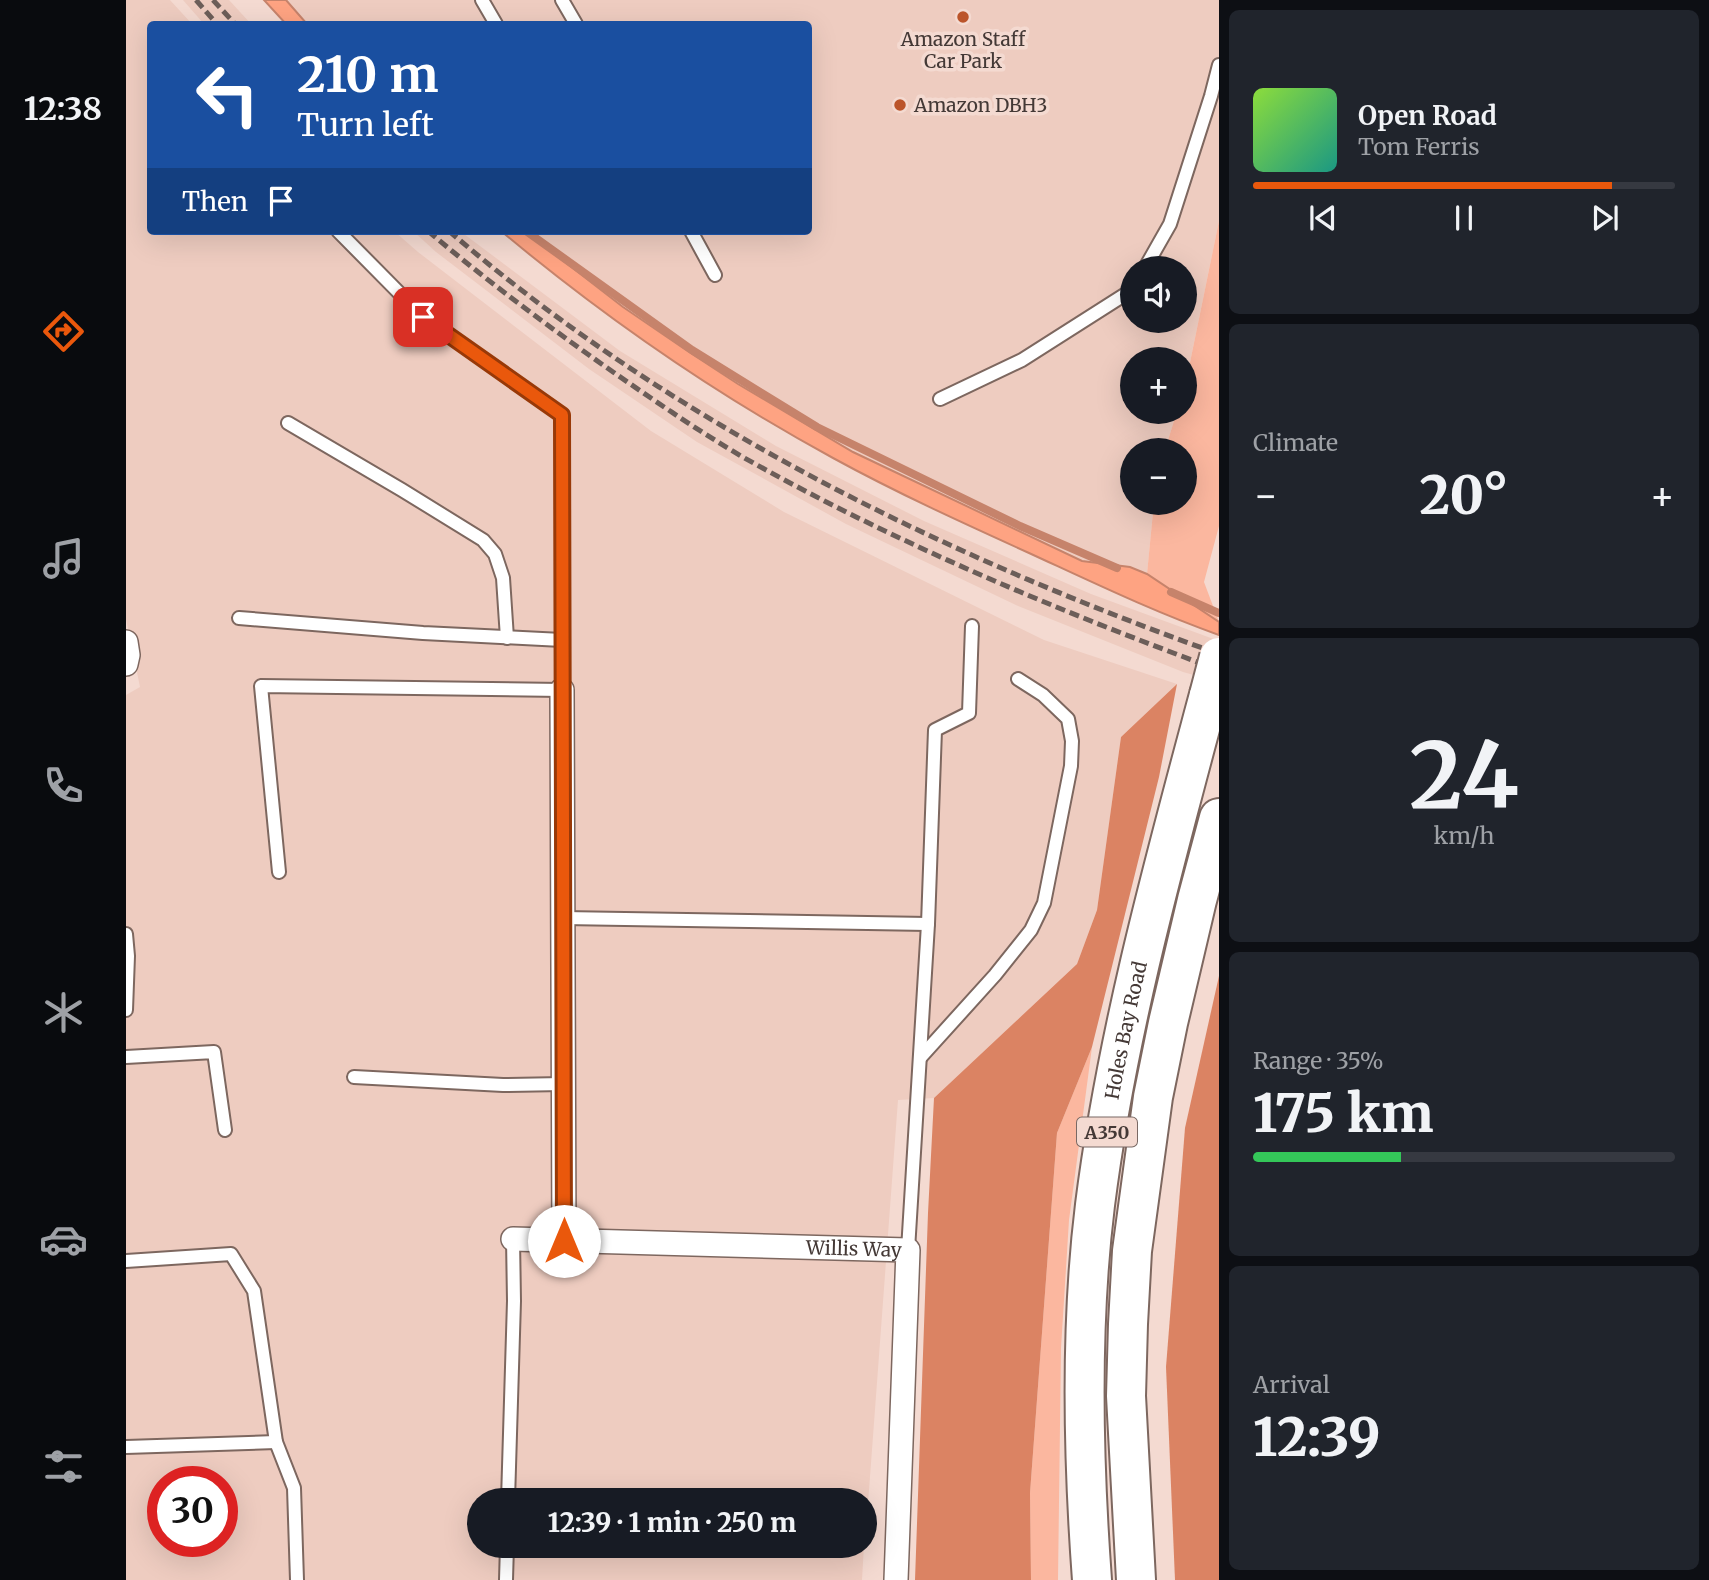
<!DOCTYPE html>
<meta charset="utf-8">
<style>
:root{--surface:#171b24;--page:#20242c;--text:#f1f3f6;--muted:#9ea1a6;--line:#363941;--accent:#ea580c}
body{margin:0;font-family:Merriweather,serif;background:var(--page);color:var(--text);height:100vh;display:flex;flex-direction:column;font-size:26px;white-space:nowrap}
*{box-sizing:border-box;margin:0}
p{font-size:23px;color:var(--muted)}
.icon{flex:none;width:38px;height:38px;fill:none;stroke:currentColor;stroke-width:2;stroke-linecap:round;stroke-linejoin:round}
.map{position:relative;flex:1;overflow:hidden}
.details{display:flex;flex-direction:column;gap:10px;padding:10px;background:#0d0f14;width:490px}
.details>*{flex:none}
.top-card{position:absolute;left:21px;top:21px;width:665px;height:214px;border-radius:7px;box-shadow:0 7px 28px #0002;background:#1a4fa0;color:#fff;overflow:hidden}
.controls{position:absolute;left:994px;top:256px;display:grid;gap:14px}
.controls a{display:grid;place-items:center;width:77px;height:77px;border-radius:50%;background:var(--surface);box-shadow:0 7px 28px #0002;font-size:35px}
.speed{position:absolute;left:21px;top:1466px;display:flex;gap:14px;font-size:35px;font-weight:700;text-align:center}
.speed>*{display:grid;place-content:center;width:91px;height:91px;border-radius:50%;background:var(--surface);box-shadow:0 7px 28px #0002;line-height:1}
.speed .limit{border:10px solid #d22;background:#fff;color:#111}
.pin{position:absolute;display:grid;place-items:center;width:60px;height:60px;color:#fff;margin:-30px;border-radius:14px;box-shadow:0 4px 10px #0006}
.me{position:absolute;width:77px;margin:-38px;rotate:0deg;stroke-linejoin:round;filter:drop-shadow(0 0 5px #0008)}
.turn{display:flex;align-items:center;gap:24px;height:147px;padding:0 35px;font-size:32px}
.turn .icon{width:91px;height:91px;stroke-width:2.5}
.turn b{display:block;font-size:49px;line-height:60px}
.then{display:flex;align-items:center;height:66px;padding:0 35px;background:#0003;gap:14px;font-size:26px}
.big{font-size:52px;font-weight:800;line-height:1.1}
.details .tile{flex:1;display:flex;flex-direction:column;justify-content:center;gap:10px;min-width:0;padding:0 24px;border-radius:10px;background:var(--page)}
.details .dial{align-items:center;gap:0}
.dial b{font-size:91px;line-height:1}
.song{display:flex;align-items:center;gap:21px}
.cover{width:84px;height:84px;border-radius:10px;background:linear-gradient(135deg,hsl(90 70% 55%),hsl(170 70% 35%))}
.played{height:7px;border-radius:4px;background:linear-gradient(90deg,var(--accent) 85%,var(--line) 85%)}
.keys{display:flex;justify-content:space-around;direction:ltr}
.heat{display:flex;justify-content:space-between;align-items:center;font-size:38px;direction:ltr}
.charge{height:10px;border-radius:5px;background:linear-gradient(90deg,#34c759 35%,var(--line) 0)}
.trip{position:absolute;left:341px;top:1488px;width:410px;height:70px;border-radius:35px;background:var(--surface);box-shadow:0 7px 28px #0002;font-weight:800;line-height:70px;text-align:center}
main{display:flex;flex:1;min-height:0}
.tabs{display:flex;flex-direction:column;width:126px;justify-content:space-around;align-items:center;background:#090b0e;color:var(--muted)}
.tabs .icon{width:49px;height:49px}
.tabs .on{color:var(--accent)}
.tabs b{font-size:32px;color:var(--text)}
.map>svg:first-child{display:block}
.built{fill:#eeccc0;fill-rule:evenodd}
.green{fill:#fbb79f}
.forest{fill:#db8363}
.water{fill:#fea382;stroke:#c6836b;stroke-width:2}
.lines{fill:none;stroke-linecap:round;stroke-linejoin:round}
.stream{stroke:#c6836b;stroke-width:8}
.lane-casing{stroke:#7d675f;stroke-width:16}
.street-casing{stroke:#7d675f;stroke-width:26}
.highway-casing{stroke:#7d675f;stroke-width:42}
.lane{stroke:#fff;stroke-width:12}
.street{stroke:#fff;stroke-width:23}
.highway{stroke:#fff;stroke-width:38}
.rail{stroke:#6c5e59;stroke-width:5;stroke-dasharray:10 5;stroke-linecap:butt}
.highway-bridge-casing{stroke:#7d675f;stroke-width:42;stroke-linecap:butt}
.highway-bridge{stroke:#fff;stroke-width:38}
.route-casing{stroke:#983908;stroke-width:18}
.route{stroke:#ea580c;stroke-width:12}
.poi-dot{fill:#bb542a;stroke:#f4dad1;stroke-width:2.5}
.labels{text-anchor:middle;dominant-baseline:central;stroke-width:7;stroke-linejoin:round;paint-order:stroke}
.shield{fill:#f4dad1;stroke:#796964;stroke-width:2}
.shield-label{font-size:18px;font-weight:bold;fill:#443936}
.poi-label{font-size:19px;fill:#443936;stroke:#f4dad1}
.street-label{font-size:19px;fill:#443936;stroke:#f4dad1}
</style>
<main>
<nav class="tabs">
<b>12:38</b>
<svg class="icon on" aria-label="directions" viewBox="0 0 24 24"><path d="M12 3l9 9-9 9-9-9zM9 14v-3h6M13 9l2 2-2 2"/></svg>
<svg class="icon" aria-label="music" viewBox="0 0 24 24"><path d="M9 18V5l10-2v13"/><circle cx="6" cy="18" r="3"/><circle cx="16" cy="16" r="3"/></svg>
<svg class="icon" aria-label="phone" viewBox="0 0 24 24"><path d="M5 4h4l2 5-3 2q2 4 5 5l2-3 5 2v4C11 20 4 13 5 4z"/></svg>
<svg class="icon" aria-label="climate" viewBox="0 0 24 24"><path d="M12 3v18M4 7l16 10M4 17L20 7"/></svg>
<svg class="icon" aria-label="car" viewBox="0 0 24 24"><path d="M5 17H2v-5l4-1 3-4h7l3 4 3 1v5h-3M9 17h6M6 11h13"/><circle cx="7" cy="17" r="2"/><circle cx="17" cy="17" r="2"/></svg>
<svg class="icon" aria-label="filters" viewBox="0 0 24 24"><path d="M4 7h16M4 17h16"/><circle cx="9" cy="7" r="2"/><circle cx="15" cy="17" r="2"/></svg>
</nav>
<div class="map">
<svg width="1093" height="1580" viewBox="0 0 1093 1580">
<rect width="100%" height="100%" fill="#f4dad1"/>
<g class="built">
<path d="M0 0H44L66 24H24V231H268L292 252 525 431 658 512 918 640 1051 684 995 737 971 910 951 964 808 1098 772 1100 739 1544 738 1500H354V1545H738L736 1580H0V695L14 687 0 619ZM37 1482H96V1542H37Z"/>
<polygon points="57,0 103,0 125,24 78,24"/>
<path d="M160 0H1093V221L1059 387V359H1006V411H1051L1039 450H1006V502H1028L1021 574 1004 567 956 561 727 452 612 384 563 352 497 307 399 231H682V24H182ZM1006 268H1059V320H1006Z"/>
<polygon points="287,231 334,231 494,351 650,446 798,521 965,594 1093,641 1093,682 1057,672 892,606 720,524 571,442 463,369 310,252"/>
</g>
<g class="green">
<polygon points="1093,221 1093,526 1078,582 1093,622 1021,574 1028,502 1059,502 1059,450 1039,450 1051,411 1059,411 1059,387"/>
<polygon points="966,1047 943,1220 935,1348 932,1580 905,1580 904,1493 931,1133"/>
</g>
<g class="forest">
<polygon points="1051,684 1033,777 966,1047 931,1133 904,1493 905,1580 789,1580 802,1213 808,1098 951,964 971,910 995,737"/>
<polygon points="1093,976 1093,1580 1049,1580 1040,1367 1059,1128"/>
</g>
<g class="water">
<polygon points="138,0 160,0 181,24 160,24"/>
<path d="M375 231H399L497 307 563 352 612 384 727 452 956 561 1004 567 1021 574 1093 622V635C1028 612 966 582 903 553 837 523 771 493 707 458 589 394 478 317 375 231Z"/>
</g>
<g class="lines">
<g class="stream">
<polyline points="400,231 566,350 691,427 894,526 991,568"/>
<polyline points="1045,592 1093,613"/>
</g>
<defs>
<g id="lane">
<polyline points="356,0 370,24"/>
<polyline points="436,0 450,24"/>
<polyline points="565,231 589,275"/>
<polyline points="1019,268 1044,224 1085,96 1093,65"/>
<polyline points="814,399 896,360 1006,290"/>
<polyline points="162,423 276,490 357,540 369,554 377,578 381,638"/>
<polyline points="113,618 297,633 436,640"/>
<polyline points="153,872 135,686 436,690 436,415 297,317 212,231"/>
<polyline points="437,918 802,924"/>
<polyline points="0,934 2,956 0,1010"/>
<polyline points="0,1057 88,1052 99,1130"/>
<polyline points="794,1058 869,975 905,930 918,903 945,766 946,741 942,719 917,695 892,679"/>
<polyline points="228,1077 377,1085 437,1084"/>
<polyline points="782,1250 802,924 809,730 843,713 846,626"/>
<polyline points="0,1261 105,1254 128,1291 150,1442 168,1488 171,1580"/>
<polyline points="0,1447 150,1442"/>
<polyline points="382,1500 388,1301 387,1239"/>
<polyline points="380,1580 381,1545"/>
</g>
<g id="street">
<polyline points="0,642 2,655 0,664"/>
<polyline points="436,690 438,1241"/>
<path id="s1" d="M387 1239 782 1250 770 1580"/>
</g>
<g id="highway">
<path id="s2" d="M966 1580C957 1458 954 1326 969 1205 991 1032 1038 863 1083 695"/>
<polyline points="1010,1580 1000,1396 1002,1324 1006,1251 1027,1097 1042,1023 1071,900 1093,818"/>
</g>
</defs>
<use href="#lane" class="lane-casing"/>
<use href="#street" class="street-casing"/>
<use href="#highway" class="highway-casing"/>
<use href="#lane" class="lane"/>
<use href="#street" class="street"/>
<use href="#highway" class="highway"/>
<g class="rail">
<polyline points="70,0 91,24"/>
<polyline points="87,0 109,24"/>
<path d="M302 231C361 281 423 327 487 372 529 401 571 430 615 456 767 542 930 610 1093 670"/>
<path d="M323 231C547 424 816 555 1093 654"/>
</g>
<defs>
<polyline id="highway-bridge" points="1083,695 1093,657"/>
</defs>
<use href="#highway-bridge" class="highway-bridge-casing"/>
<use href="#highway-bridge" class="highway-bridge"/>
</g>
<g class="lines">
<defs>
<polyline id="route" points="297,317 436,415 438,1241"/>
</defs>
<use href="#route" class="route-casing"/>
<use href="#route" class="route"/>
</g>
<g class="poi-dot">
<circle cx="837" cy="17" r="7"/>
<circle cx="774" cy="105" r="7"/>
</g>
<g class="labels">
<rect class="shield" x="951" y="1117.5" width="60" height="29" rx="5"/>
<g class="shield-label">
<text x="981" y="1132">A350</text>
</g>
<g class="poi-label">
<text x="837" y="39">Amazon Staff<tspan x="837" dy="22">Car Park</tspan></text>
<text x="788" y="105" text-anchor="start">Amazon DBH3</text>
</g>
<g class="street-label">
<text stroke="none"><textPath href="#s2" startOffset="553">Holes Bay Road</textPath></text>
<text stroke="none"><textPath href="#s1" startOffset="341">Willis Way</textPath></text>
</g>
</g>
</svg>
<div class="controls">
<a><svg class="icon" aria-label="sound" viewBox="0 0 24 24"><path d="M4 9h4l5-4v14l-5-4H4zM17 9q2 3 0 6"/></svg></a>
<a>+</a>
<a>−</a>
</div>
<div class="speed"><div class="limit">30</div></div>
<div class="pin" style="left:297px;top:317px;background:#d93025"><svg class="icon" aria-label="arrive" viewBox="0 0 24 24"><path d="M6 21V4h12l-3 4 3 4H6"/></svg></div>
<svg class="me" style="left:438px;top:1241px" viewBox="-20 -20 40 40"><circle r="19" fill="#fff"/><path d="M0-13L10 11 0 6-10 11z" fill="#ea580c"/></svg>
<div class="trip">12:39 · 1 min · 250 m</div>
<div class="top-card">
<div class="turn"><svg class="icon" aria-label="left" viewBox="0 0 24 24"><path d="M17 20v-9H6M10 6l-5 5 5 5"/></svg><div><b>210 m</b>Turn left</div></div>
<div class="then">Then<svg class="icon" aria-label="arrive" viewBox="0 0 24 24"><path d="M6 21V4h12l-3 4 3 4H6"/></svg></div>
</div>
</div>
<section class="details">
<div class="tile">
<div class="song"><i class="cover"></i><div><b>Open Road</b><p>Tom Ferris</p></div></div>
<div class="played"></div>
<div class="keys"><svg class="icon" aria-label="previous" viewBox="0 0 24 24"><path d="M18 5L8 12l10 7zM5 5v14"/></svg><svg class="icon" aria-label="pause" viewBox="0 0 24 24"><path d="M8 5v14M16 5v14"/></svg><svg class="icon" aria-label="next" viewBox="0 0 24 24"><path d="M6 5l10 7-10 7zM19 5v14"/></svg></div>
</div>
<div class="tile"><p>Climate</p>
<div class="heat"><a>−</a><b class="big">20°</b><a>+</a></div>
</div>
<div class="tile dial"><b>24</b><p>km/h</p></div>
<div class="tile"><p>Range · 35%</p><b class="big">175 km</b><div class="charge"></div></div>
<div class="tile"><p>Arrival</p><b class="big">12:39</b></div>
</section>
</main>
